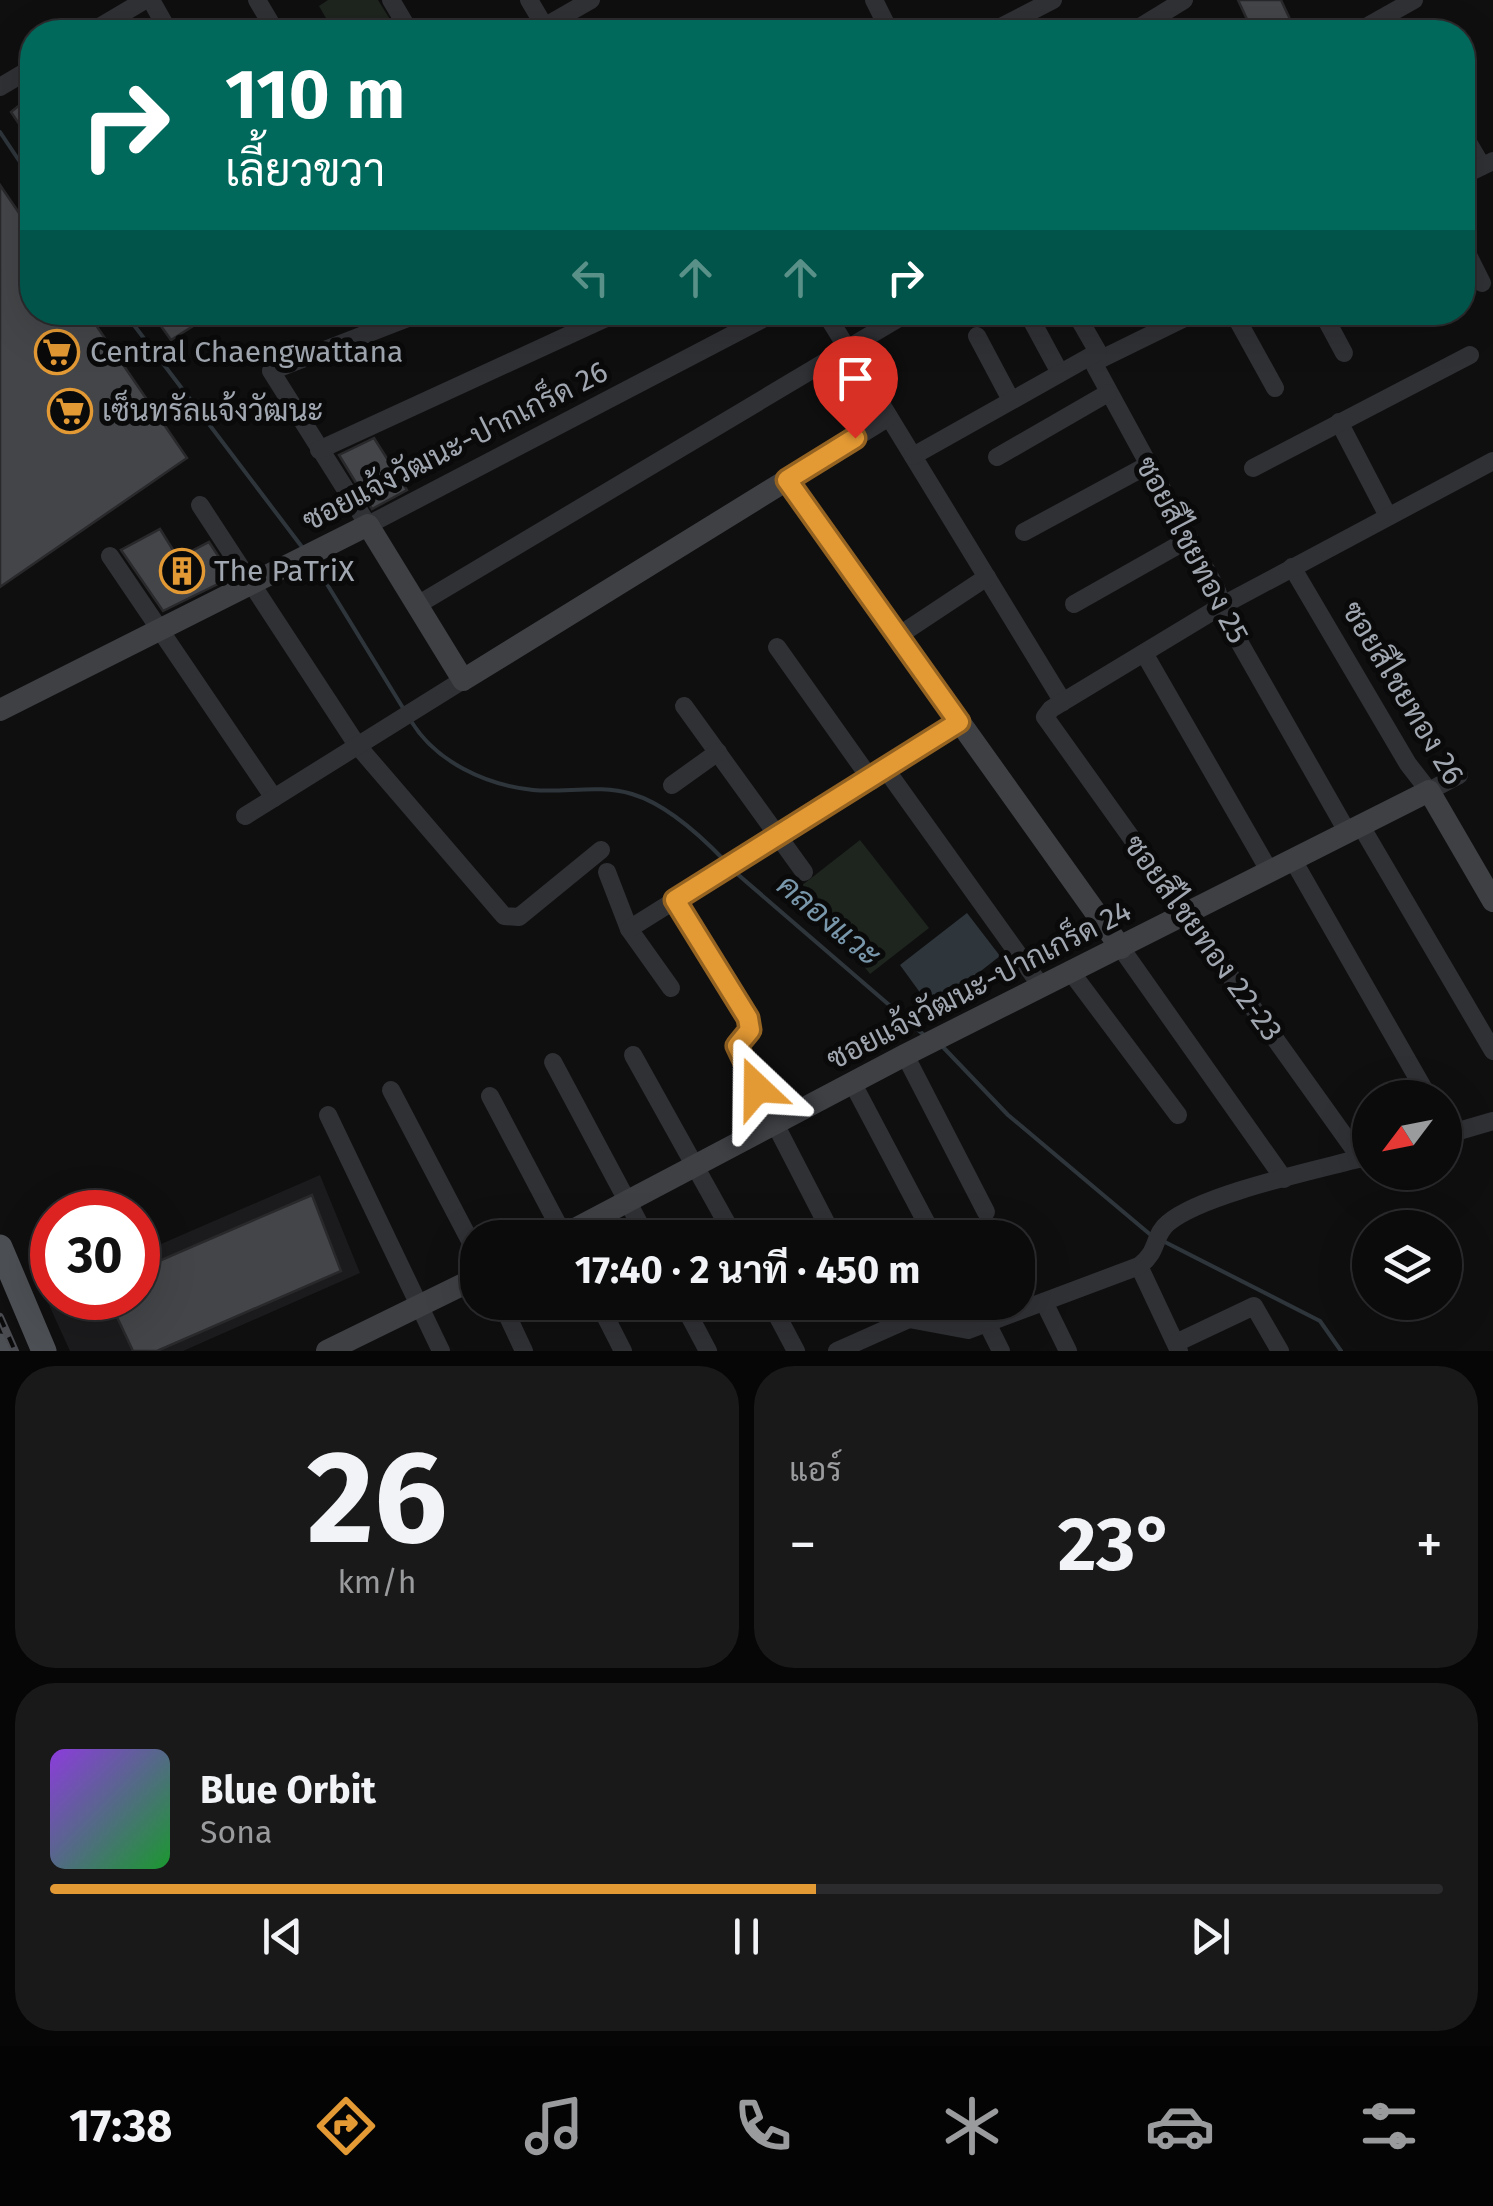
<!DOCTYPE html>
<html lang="th">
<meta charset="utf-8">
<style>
:root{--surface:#0b0b0c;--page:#19191a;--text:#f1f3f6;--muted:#9a9b9d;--line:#2b2b2d;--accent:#e39934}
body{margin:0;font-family:"Fira Sans",Sarabun,sans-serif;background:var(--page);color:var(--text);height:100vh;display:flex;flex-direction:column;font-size:38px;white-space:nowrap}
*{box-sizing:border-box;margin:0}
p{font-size:32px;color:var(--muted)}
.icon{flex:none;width:55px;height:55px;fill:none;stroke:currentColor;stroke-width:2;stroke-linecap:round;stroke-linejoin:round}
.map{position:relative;height:1351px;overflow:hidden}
.panel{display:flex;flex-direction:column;gap:15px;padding:15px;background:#060607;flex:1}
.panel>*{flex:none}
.banner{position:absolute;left:20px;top:20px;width:1455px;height:305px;border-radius:40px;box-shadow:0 10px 40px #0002,0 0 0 2px var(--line);background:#00695c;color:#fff;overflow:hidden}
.needle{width:65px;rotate:238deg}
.controls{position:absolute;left:1352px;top:1080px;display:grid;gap:20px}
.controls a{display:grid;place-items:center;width:110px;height:110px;border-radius:50%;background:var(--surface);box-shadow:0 10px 40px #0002,0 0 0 2px var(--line);font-size:50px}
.speed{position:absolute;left:30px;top:1190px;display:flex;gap:20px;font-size:50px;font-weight:700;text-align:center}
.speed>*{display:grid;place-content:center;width:130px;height:130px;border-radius:50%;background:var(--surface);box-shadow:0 10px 40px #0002,0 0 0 2px var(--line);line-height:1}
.speed .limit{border:15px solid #d22;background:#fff;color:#111}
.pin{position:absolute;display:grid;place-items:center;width:85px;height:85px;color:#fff;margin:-102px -42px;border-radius:50% 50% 50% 0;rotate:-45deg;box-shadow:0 0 10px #0007}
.pin .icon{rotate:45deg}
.me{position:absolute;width:110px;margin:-55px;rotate:337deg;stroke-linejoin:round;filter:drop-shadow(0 0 8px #0008)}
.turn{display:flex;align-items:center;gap:35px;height:210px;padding:0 40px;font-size:45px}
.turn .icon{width:130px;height:130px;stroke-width:2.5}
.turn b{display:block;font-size:70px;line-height:85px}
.lanes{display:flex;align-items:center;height:95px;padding:0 40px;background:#0003;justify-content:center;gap:50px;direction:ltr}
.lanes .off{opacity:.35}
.big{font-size:75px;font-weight:700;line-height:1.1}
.panel .widget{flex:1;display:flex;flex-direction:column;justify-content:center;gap:15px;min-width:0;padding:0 35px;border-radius:40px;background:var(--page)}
.panel .dial{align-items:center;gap:0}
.dial b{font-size:130px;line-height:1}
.song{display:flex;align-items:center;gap:30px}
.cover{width:120px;height:120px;border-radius:15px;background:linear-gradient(135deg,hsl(270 70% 55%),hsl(130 70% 35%))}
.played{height:10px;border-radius:5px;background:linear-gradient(90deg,var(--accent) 55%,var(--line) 55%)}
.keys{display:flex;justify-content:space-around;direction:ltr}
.heat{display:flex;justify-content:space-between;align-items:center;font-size:55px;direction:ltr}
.panel .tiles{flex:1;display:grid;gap:15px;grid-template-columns:1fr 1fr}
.widget:last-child{grid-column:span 2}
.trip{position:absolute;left:460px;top:1220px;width:575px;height:100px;border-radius:40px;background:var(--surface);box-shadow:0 10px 40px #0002,0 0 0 2px var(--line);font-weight:700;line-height:100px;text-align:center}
.tab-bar{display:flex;height:160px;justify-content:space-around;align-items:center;background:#040405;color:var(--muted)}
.tab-bar .icon{width:70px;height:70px}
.tab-bar .current{color:var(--accent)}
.tab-bar b{font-size:45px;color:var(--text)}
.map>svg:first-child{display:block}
.built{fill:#1b1b1d}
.green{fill:#1e241e}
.water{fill:#2e363c}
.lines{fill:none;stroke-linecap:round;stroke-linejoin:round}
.stream{stroke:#2e363c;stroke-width:4}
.building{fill:#434548;stroke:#29292c;stroke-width:2.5}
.street{stroke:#303135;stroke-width:18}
.secondary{stroke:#3e4044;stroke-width:22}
.primary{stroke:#4c4f53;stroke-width:25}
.rail-casing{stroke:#494b50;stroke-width:8}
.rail{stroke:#0a0a0b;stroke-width:4;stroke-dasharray:11;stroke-linecap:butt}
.route-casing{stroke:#946322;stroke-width:25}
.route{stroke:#e39934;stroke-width:18}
.labels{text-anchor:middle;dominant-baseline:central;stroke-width:10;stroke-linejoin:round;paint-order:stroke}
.poi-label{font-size:30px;fill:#a1a7b0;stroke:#0a0a0b;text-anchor:start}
.street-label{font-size:30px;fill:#a1a7b0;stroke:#0a0a0b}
.water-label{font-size:32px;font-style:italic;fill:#7997aa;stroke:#0a0a0b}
</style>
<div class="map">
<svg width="1493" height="1351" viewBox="0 0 1493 1351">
<rect width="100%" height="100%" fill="#0f0f10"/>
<polygon class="built" points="320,1175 360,1273 183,1351 70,1351 44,1294 52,1290 52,1298 138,1298 138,1254"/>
<g class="green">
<polygon points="328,0 378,0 398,32 334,32 319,6"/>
<polygon points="860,840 929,928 870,974 801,886"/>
</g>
<polygon class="water" points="967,913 1000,956 932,1009 900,965"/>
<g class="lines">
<g class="stream">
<polyline points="0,132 32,180"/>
<polyline points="124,312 302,547"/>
<polyline points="314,563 403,708"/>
<path d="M411 721C436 762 486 785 533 790 566 793 599 784 632 794 666 804 701 836 725 861"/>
<polyline points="735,872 924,1035"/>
<polyline points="941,1045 1008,1115 1152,1236"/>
<polyline points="1161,1240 1320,1321 1341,1351"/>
</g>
</g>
<g class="building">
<polygon points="1238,0 1281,0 1296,32 1253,32"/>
<polygon points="32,95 32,143 11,112"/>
<polygon points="0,185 32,232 32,312 87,312 187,458 0,587"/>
<polygon points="151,312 215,312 171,340"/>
<polygon points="374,438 407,490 372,509 339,455"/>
<polygon points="160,529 178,558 209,542 232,577 163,611 121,550"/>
<polygon points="312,1195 341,1271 157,1351 133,1351 108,1298 138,1298 138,1270"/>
</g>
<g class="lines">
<g class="street">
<polyline points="151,0 169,32"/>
<polyline points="257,0 276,32"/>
<polyline points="391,0 410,32"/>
<polyline points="529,0 545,27"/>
<polyline points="874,0 890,32"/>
<polyline points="91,32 145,0"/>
<polyline points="535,32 591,0"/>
<polyline points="991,32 1053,0"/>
<polyline points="1132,32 1184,0"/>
<polyline points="1357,32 1414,0"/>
<polyline points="0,87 32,68"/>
<polyline points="1462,132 1482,166"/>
<polyline points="1462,176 1493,161"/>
<polyline points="1462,243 1482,283"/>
<polyline points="423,312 271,371 368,525 776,312"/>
<polyline points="825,312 1063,702"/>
<polyline points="1027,312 1060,373"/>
<polyline points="1197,312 1099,360 1095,366 1216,588 1229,624 1348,833"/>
<polyline points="1233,312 1275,388"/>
<polyline points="1322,312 1344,353"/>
<polyline points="977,336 1011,400"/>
<polyline points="1339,422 1388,516"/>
<polyline points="319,450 619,312"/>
<polyline points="913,456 1098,352 1075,312"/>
<polyline points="997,457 1108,393"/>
<polyline points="1253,468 1470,355"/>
<polyline points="787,480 889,417"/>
<polyline points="200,505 357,745 504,916 519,917 601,850"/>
<polyline points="1024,532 1148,465"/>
<polyline points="110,556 274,798"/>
<polyline points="1292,567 1408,764 1429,791 1459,775"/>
<polyline points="419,604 909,312"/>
<polyline points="1074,604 1189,539"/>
<polyline points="898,636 987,577"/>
<polyline points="777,647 872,781"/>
<polyline points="1144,653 1270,872"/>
<polyline points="684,706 804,872"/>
<polyline points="887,771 1041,986"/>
<polyline points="672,785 718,752"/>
<polyline points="245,816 463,680"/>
<polyline points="1361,826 1493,1051"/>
<polyline points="1293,860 1429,1098"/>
<polyline points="607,872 629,929 671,988"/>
<polyline points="675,900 748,1019 750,1030 737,1046 739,1054 834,1238"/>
<polyline points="629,929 959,722"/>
<polyline points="1121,948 1284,1179"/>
<polyline points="1071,972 1178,1115"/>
<polyline points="633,1055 735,1238"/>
<polyline points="905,1055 986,1212"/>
<polyline points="553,1062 647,1238"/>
<polyline points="852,1082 927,1224"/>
<polyline points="391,1090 478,1256"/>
<polyline points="490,1096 565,1238"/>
<polyline points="328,1115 441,1351"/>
<polyline points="1445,1135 1493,1121"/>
<polyline points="1361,1159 1045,717 1051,709 1223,605 1493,461"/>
<polyline points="1139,1266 1179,1351"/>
<polyline points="501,1302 524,1351"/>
<polyline points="598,1302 623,1351"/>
<polyline points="682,1302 708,1351"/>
<polyline points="770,1302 796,1351"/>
<polyline points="1044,1302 1068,1351"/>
<polyline points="987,1323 1001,1351"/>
<polyline points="1176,1343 1254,1306 1280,1351"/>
<path d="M837 1351 909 1319 968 1330 1139 1266C1159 1252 1153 1235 1168 1223 1203 1193 1322 1169 1369 1156"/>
</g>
<g class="secondary">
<polyline points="0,710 368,525 463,680 787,480 1121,948"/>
<polyline points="558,1238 905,1055 1429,791 1493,901"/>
<polyline points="327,1351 478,1277"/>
</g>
<g class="primary">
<polyline points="0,1247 44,1351"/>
<polyline points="0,1346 2,1351"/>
</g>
<defs>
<polyline id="rail" points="0,1317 15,1351"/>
</defs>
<use href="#rail" class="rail-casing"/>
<use href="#rail" class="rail"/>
</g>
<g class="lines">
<defs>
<polyline id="route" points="757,1088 737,1046 750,1030 748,1018 675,900 959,722 787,480 855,438"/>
</defs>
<use href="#route" class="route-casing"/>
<use href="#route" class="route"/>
</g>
<defs>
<symbol id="supermarket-ring" viewBox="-11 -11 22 22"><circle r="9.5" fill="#0a0a0b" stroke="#e39934" stroke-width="1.5"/><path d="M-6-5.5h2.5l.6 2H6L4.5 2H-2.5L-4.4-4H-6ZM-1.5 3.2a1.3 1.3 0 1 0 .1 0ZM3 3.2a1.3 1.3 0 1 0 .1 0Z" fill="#e39934"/></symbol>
<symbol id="building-ring" viewBox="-11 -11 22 22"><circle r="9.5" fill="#0a0a0b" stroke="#e39934" stroke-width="1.5"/><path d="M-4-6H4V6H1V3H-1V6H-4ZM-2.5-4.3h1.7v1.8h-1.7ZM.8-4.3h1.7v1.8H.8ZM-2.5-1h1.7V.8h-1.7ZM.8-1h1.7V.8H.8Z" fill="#e39934"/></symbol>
</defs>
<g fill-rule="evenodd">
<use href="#supermarket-ring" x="32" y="327" width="50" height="50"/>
<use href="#supermarket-ring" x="45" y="386" width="50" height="50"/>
<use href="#building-ring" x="157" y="546" width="50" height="50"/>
</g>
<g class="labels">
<g class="poi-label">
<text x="90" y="352">Central Chaengwattana</text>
<text x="102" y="411">เซ็นทรัลแจ้งวัฒนะ</text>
<text x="214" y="571">The PaTriX</text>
</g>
<g class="street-label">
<text transform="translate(455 446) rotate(-27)">ซอยแจ้งวัฒนะ-ปากเกร็ด 26</text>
<text transform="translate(1192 550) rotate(62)">ซอยสีไชยทอง 25</text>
<text transform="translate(1403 693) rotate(59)">ซอยสีไชยทอง 26</text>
<text transform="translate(1203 938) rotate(54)">ซอยสีไชยทอง 22-23</text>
<text transform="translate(979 985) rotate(-27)">ซอยแจ้งวัฒนะ-ปากเกร็ด 24</text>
</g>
<g class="water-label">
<text transform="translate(829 920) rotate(40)">คลองแวะ</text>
</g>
</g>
</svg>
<div class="controls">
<a><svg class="needle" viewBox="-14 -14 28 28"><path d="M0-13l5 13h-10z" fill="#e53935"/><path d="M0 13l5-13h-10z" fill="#9a9b9d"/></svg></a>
<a><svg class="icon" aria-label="layers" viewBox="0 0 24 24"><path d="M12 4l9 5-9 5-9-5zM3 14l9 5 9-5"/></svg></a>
</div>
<div class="speed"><div class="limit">30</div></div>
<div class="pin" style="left:855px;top:438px;background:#d93025"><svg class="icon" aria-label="arrive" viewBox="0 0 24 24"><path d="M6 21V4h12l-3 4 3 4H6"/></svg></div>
<svg class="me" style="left:757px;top:1088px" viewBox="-20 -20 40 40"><path d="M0-17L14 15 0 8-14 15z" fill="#e39934" stroke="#fff" stroke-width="4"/></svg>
<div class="trip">17:40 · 2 นาที · 450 m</div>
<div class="banner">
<div class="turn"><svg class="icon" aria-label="right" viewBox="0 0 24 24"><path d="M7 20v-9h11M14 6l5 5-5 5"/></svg><div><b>110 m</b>เลี้ยวขวา</div></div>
<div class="lanes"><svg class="icon off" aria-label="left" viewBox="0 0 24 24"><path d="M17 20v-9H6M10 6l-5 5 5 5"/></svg><svg class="icon off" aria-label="ahead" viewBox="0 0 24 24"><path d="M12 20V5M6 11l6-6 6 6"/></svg><svg class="icon off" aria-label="ahead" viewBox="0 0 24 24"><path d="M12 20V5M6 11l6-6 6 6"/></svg><svg class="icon" aria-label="right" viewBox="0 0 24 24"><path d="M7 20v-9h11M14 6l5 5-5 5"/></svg></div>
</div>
</div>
<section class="panel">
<div class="tiles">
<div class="widget dial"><b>26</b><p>km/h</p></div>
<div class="widget"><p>แอร์</p>
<div class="heat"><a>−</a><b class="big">23°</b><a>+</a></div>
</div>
<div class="widget">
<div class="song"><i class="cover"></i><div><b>Blue Orbit</b><p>Sona</p></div></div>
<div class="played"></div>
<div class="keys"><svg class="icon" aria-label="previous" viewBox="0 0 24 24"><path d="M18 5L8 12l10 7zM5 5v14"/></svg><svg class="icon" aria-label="pause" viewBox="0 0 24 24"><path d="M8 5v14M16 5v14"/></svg><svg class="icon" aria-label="next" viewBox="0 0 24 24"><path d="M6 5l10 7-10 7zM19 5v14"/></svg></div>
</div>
</div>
</section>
<nav class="tab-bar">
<b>17:38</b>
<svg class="icon current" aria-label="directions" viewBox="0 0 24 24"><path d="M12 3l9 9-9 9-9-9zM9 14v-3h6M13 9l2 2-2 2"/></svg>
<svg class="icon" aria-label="music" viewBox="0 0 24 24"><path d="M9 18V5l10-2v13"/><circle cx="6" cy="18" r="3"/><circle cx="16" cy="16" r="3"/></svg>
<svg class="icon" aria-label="phone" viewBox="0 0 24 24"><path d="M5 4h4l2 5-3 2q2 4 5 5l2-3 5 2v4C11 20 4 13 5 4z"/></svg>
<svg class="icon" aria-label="climate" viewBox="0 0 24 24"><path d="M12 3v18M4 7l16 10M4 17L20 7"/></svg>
<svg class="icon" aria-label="car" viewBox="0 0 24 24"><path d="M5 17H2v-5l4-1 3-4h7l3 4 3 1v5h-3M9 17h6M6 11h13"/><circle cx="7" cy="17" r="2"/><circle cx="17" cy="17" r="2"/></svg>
<svg class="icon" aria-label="filters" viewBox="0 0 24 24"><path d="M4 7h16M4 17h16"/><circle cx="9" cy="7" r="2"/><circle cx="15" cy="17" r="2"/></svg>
</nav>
